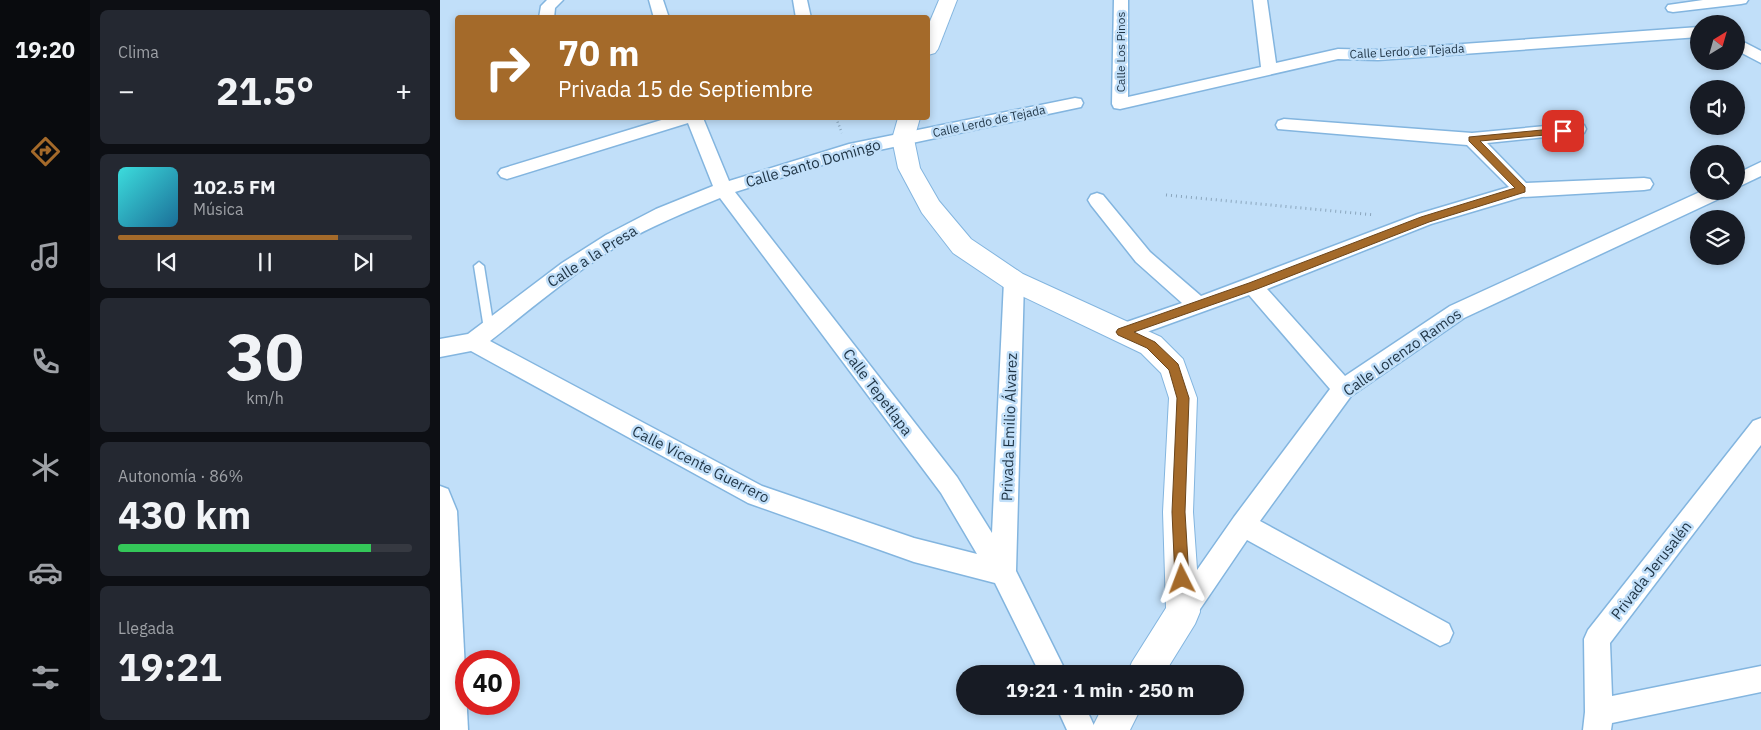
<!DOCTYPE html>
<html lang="es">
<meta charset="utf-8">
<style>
:root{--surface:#171b24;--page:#242831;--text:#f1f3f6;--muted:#9ea1a6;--line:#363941;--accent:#a46a2a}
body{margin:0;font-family:"IBM Plex Sans",sans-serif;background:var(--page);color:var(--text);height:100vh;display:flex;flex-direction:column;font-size:19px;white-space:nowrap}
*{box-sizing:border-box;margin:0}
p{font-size:16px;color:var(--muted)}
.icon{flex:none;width:28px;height:28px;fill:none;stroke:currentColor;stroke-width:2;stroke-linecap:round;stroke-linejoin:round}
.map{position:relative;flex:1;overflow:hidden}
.side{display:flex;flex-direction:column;gap:10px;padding:10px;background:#0d0f14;width:350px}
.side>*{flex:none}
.banner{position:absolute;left:15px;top:15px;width:475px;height:105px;border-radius:5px;box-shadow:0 2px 8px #0003;background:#a46a2a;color:#fff;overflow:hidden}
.needle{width:32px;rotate:37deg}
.tools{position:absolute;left:1250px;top:15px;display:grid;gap:10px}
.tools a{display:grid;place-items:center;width:55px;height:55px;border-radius:50%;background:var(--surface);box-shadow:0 2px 8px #0003;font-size:25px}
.speed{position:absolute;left:15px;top:650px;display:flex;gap:10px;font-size:25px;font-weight:700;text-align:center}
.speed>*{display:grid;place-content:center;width:65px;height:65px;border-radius:50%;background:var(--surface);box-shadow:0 2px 8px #0003;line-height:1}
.speed .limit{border:8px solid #d22;background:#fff;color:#111}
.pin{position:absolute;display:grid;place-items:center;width:42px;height:42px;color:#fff;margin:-21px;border-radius:10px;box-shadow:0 2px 8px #0006}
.me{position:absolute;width:55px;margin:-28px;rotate:357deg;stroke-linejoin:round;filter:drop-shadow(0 0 4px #0008)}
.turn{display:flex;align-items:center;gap:18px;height:105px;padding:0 20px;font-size:22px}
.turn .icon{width:65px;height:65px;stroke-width:2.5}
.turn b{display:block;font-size:35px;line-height:42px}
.big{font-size:38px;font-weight:700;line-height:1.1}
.side .widget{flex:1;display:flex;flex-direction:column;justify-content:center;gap:8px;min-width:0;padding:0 18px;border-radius:8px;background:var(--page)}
.side .dial{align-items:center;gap:0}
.dial b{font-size:65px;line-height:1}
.song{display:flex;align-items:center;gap:15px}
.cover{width:60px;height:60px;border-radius:8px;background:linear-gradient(135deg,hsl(180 70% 55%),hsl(200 70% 35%))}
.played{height:5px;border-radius:2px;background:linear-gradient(90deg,var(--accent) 75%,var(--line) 75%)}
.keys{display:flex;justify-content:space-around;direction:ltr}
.heat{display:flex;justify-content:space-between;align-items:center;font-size:28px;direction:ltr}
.charge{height:8px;border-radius:4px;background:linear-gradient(90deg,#34c759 86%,var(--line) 0)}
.trip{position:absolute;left:516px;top:665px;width:288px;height:50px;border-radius:25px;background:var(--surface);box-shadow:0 2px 8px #0003;font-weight:700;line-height:50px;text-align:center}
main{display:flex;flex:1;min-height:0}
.tabs{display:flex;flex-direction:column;width:90px;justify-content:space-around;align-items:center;background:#090b0e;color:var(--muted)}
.tabs .icon{width:35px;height:35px}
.tabs .on{color:var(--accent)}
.tabs b{font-size:22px;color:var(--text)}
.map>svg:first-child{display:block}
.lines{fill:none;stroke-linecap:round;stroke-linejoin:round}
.lane-casing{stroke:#83b5df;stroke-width:3}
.street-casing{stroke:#83b5df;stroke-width:3}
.secondary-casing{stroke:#83b5df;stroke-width:2}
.path-far1{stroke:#8aa5bc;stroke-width:2.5;stroke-dasharray:1 3;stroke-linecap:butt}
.path{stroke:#8aa5bc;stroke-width:3;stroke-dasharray:1 4;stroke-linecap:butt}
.lane{fill:#fff;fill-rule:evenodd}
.street{fill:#fff;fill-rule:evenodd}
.secondary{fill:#fff;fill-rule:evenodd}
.route{fill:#a46a2a;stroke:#6b451b}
.labels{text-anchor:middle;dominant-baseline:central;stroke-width:5;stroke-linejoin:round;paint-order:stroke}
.far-street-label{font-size:12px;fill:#1e3344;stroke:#c1dff9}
.street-label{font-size:15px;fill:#1e3344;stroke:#c1dff9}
</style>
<main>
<nav class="tabs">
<b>19:20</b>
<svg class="icon on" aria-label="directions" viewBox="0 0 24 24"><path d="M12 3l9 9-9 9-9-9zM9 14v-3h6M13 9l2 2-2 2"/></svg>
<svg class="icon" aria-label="music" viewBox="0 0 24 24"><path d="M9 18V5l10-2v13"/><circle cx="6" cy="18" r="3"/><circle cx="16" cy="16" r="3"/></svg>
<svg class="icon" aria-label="phone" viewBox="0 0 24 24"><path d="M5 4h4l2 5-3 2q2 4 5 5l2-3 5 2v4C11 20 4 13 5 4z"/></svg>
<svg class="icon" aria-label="climate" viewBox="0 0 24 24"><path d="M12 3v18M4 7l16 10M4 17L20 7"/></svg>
<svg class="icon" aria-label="car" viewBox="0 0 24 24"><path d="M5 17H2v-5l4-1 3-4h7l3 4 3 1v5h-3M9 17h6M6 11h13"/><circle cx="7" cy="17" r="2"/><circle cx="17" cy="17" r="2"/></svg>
<svg class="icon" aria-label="filters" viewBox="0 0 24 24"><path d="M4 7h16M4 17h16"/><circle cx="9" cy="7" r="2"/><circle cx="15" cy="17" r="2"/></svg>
</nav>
<section class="side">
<div class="widget"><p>Clima</p>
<div class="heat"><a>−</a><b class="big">21.5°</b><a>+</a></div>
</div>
<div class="widget">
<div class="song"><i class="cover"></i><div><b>102.5 FM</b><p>Música</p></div></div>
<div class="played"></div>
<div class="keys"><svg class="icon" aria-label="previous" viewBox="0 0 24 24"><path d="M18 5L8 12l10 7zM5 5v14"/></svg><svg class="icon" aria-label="pause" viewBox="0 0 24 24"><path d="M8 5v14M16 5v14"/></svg><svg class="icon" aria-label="next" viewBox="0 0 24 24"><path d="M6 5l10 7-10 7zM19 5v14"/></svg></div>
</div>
<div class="widget dial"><b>30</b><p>km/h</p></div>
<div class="widget"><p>Autonomía · 86%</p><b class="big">430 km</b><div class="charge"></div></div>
<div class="widget"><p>Llegada</p><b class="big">19:21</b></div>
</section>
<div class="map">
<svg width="1321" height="730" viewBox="0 0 1321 730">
<rect width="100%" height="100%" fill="#c1dff9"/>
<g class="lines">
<defs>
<polygon id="lane" points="39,262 44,266 54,329 53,332 45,332 44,329 34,266"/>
<g id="street">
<polygon points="107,0 123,0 115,8 114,18 99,18 101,6"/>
<polygon points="209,0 223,0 229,18 214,18"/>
<polygon points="353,0 367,0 371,18 356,18"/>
<polygon points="674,0 688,0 688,97 821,67 813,0 827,0 836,63 898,49 938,50 1259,27 1259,37 938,60 898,59 680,109 674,108 672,104"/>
<polygon points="1263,0 1308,0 1306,3 1301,4 1233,12 1228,11 1226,8 1228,5"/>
<polygon points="1296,38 1321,51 1321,63 1296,50"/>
<path d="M635 98 641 99 643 103 641 107 411 156 295 192 517 477 552 533 564 281 567 276 574 273 581 276 584 281 576 571 627 674H600L555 583 474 562 308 503 31 351 0 357V339L28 334 122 263 166 235 216 209 273 186 248 123 67 179 61 177 58 173 61 169 228 118H263L289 181 409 144ZM280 198 501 493 537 554 474 538 322 486 50 341C92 308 133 273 179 245 211 226 246 212 280 198Z"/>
<polygon points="844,119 1032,133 1138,123 1144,125 1146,129 1144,133 1047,143 1086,183 1204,178 1210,179 1213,184 1210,189 1204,190 1082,197 991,224 827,289 905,376 1010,306 1262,191 1288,191 1285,196 1024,318 911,396 820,521 1009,624 1013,633 1009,642 1000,646 807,540 752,621 743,625 734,621 730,612 734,603 794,517 890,389 809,295 682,341 675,338 672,332 675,326 742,303 696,262 651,205 648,200 651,195 657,193 663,195 710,252 761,296 978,214 1069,187 1027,145 838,129 836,125 838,121"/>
<polygon points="1321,162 1321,176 1296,188 1296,174"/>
<polygon points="1321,418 1321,445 1170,643 1172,696 1321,666 1321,692 1172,723 1171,730 1143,730 1145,712 1144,639 1148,630 1313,421"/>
<polygon points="0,486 8,489 17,511 28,730 0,730"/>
<polygon points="616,706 645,706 656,730 627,730"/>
</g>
<g id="secondary">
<polygon points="499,0 517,0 498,49 495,53 488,55 488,26"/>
<polygon points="458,118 480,118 474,139 480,168 499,201 531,239 583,274 721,337 743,359 757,398 753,512 760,612 755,624 724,674 687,674 692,662 726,608 723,512 729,398 721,373 701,353 565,288 513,253 482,213 458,168 452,139"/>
<polygon points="663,706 702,706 690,730 651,730"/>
</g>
</defs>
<use href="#lane" class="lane-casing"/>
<use href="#street" class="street-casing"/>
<use href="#secondary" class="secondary-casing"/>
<polyline class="path-far1" points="396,118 402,133"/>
<polyline class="path" points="726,195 935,215"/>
<use href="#lane" class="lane"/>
<use href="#street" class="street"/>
<use href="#secondary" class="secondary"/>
</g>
<polygon class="route" points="1123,128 1127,128 1127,133 1040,141 1085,187 1085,192 989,222 817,289 694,332 715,342 738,364 749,398 745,512 749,579 747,584 742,586 737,584 735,579 732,512 737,398 729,370 707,348 678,335 676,332 678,329 809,283 981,217 1075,188 1029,141 1029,137"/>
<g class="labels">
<g class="far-street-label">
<text transform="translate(967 51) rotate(-3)">Calle Lerdo de Tejada</text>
<text transform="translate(680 52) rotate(-90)">Calle Los Pinos</text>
<text transform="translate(549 121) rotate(-12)">Calle Lerdo de Tejada</text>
</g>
<g class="street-label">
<text transform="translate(373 163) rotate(-16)">Calle Santo Domingo</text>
<text transform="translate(152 256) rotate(-32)">Calle a la Presa</text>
<text transform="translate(962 352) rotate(-35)">Calle Lorenzo Ramos</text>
<text transform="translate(438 392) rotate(53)">Calle Tepetlapa</text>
<text transform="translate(569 427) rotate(-88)">Privada Emilio Álvarez</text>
<text transform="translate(261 464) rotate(27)">Calle Vicente Guerrero</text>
<text transform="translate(1211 570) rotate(-52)">Privada Jerusalén</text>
</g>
</g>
</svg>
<div class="tools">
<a><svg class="needle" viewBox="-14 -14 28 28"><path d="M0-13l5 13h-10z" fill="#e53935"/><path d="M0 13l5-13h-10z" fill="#9ea1a6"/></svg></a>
<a><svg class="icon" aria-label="sound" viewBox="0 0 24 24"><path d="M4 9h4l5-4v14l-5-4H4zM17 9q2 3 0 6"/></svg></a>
<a><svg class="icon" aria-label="search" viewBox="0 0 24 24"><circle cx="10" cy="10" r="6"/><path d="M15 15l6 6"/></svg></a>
<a><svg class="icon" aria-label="layers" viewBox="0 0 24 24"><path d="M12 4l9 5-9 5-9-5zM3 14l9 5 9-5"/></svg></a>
</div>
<div class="speed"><div class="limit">40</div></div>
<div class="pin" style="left:1123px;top:131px;background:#d93025"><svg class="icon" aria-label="arrive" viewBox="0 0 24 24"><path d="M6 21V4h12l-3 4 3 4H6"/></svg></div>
<svg class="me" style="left:742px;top:579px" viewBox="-20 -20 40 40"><path d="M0-17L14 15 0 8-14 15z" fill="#a46a2a" stroke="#fff" stroke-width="4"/></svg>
<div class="trip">19:21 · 1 min · 250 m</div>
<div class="banner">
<div class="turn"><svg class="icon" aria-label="right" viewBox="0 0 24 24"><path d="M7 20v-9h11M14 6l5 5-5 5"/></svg><div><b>70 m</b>Privada 15 de Septiembre</div></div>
</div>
</div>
</main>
